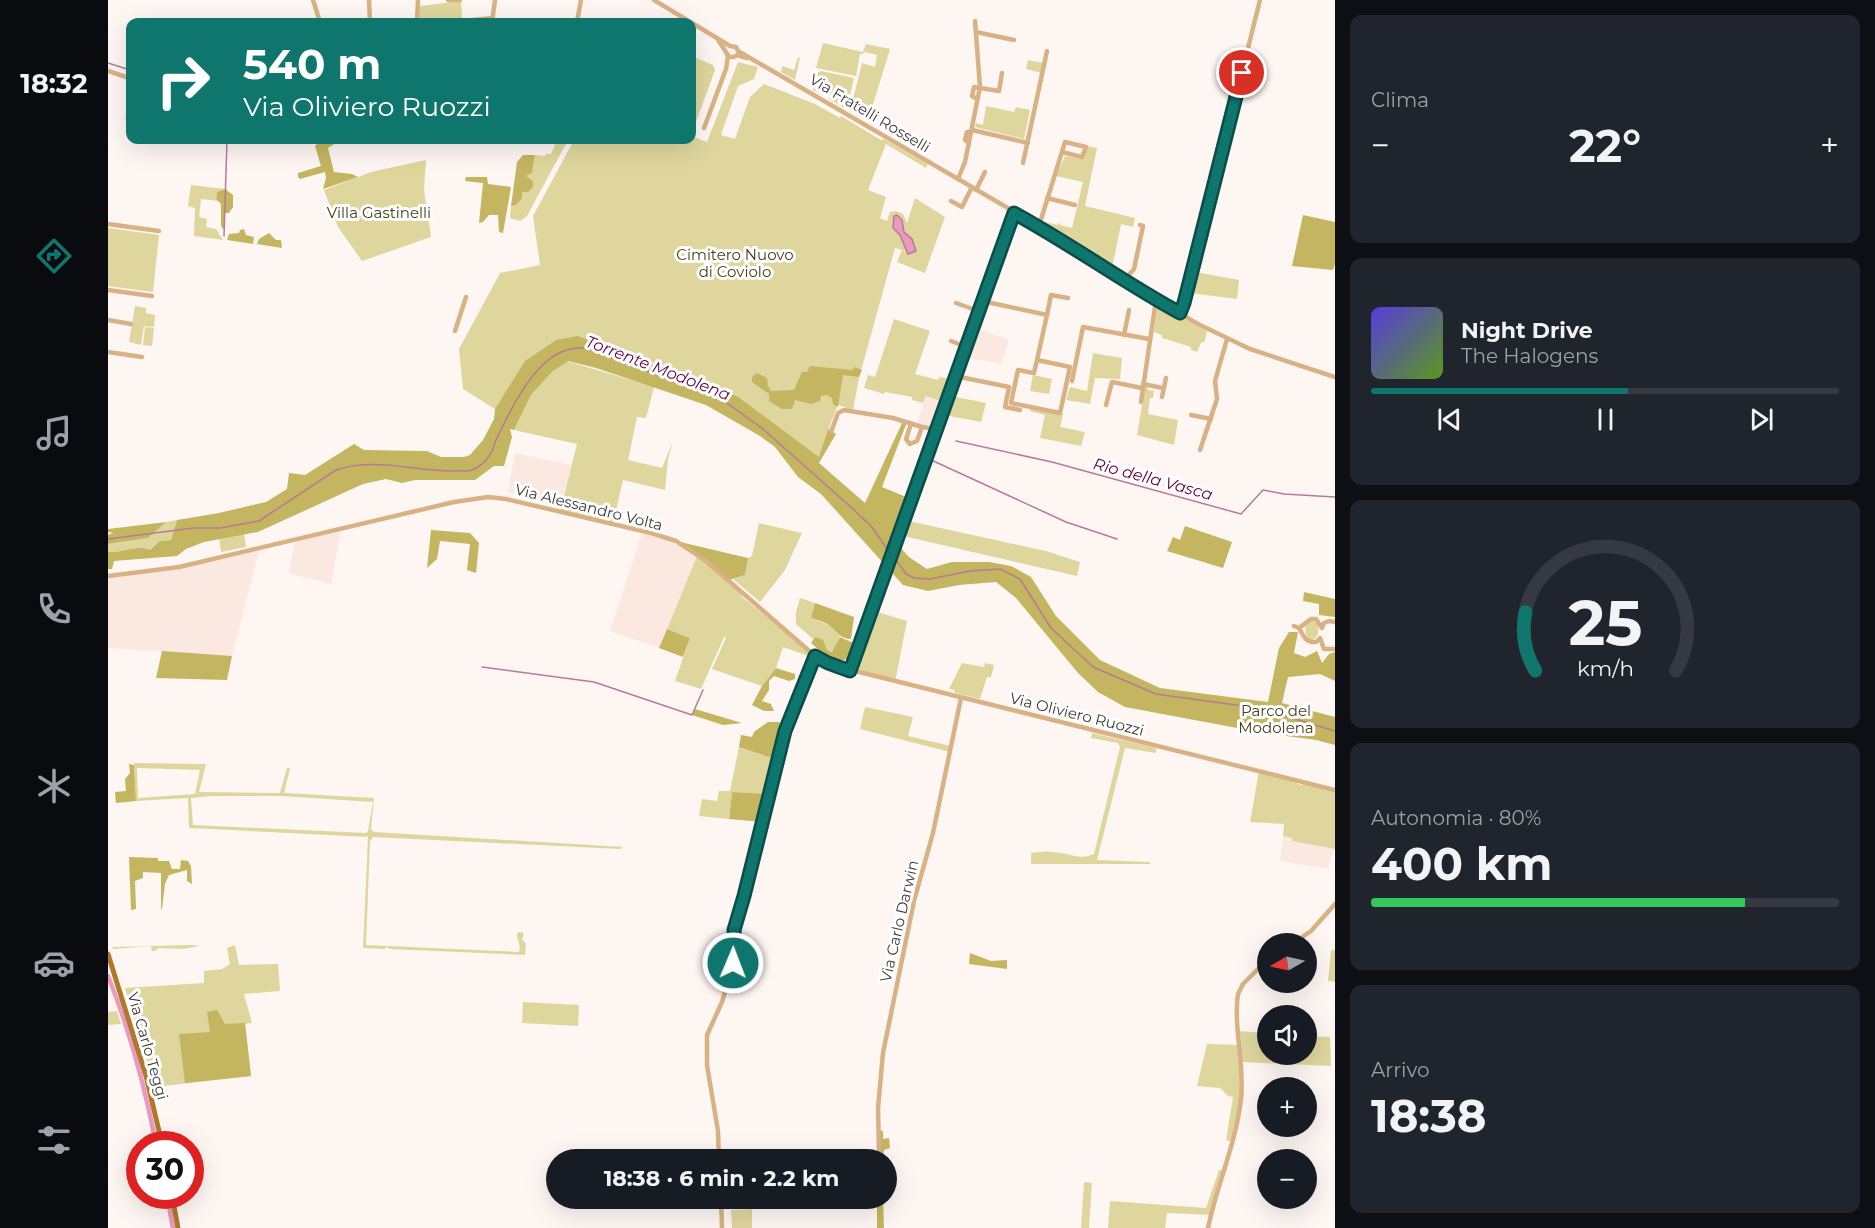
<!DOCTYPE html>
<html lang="it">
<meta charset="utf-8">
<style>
:root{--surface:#171b24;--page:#20242c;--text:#f1f3f6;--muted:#9ea1a6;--line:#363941;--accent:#0f766e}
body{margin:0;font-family:Montserrat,sans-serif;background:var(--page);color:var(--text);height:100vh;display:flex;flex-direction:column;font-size:22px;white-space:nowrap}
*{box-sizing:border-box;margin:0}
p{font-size:20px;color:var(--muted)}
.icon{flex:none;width:33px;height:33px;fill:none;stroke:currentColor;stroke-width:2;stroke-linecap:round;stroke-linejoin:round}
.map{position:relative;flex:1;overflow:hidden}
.side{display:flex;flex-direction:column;gap:15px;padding:15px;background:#0d0f14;width:540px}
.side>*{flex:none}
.hud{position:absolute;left:18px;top:18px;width:570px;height:126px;border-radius:12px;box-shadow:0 6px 24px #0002;background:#0f766e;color:#fff;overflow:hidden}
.needle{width:39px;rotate:261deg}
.fabs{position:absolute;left:1149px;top:933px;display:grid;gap:12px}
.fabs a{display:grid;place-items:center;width:60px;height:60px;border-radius:50%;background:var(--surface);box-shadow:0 6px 24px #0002;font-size:30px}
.speed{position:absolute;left:18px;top:1131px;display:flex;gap:12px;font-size:30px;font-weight:700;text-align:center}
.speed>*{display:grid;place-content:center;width:78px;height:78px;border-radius:50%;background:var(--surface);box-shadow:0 6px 24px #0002;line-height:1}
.speed .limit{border:9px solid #d22;background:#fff;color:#111}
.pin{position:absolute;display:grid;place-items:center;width:51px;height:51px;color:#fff;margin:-26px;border:3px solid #fff;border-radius:50%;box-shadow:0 2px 6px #0007}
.me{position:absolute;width:66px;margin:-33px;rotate:1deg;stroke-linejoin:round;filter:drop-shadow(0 0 4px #0008)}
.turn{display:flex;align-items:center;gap:21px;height:126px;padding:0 18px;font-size:27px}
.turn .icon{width:78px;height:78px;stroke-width:2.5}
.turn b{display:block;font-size:42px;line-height:51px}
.big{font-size:45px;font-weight:700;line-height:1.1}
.side .tile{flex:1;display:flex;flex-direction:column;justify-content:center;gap:9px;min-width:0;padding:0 21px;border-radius:12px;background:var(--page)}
.side .dial{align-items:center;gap:0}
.dial svg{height:156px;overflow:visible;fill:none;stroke:var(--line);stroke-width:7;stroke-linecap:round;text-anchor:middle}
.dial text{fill:var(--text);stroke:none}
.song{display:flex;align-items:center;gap:18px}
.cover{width:72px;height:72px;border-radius:9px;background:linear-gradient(135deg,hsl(250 70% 55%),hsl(90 70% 35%))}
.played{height:6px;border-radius:3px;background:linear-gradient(90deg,var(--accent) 55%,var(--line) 55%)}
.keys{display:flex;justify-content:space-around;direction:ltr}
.heat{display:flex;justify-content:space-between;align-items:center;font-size:33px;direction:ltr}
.charge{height:9px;border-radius:4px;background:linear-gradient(90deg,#34c759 80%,var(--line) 0)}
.trip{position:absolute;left:438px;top:1149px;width:351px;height:60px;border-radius:30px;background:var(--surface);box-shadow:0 6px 24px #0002;font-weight:700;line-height:60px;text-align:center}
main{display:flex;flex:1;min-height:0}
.tabs{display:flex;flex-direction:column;width:108px;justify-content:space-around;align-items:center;background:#090b0e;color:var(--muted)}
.tabs .icon{width:42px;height:42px}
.tabs .current{color:var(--accent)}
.tabs b{font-size:27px;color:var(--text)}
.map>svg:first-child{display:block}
.built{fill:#fae8e1}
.green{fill:#dfd69e;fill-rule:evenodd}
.forest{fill:#c4b560}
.water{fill:#eb99be;stroke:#b67c95;stroke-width:1.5}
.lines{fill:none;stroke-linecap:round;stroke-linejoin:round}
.stream{stroke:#b67c95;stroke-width:1.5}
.canal{stroke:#eb99be;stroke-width:4.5}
.minor{stroke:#d8b284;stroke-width:4.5}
.major{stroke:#af792b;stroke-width:5}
.route-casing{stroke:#0a4d48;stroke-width:15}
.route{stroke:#0f766e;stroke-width:10}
.labels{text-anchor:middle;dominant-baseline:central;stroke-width:6;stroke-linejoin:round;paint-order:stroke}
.street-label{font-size:15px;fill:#3c3836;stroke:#fff}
.park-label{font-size:15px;fill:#453e1a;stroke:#fff}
.water-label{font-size:16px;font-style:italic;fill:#63003d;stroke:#fff}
</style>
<main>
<nav class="tabs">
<b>18:32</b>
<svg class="icon current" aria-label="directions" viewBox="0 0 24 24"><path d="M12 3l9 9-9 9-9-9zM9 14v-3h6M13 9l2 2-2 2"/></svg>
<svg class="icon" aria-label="music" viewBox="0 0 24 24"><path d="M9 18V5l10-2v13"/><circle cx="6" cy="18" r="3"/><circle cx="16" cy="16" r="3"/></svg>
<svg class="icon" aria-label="phone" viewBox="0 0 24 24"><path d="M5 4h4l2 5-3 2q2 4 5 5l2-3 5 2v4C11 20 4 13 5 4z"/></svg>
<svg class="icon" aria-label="climate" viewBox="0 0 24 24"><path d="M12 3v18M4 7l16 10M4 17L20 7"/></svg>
<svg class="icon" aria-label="car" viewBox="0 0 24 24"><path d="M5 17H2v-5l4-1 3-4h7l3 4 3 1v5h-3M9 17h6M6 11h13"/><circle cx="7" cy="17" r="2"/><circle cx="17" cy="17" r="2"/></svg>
<svg class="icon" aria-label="filters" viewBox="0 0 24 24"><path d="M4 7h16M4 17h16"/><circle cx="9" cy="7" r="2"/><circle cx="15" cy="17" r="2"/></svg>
</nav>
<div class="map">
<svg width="1227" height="1228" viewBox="0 0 1227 1228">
<rect width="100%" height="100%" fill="#fef6f3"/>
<g class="built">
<polygon points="867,328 901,340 893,364 857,357"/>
<polygon points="818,396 835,402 828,420 823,425 819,425 809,424"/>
<polygon points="407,453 463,465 453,503 400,492"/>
<polygon points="233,530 223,584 181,573 187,542"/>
<polygon points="534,533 565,543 590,554 551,648 502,631"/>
<polygon points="148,549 151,551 124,656 0,648 0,575 71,567"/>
<polygon points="1175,836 1184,838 1185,841 1226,849 1220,869 1172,861"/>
</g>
<g class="green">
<polygon points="353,1 354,18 342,20 342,22 311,22 312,6"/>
<polygon points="715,43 755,52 758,44 782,49 760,121 742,111 754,63 767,67 769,55 756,52 755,54 752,54 748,76 708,68"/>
<polygon points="584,56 605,65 607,70 588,122 586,121 584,127"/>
<polygon points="690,57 692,58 687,80 673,72 674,66 686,70"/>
<polygon points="920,60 935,63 933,73 918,69"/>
<polygon points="630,62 650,67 646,79 630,86 613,135 627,139 642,97 656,84 707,104 732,118 733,116 773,140 776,139 820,164 818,168 778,144 760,190 778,197 772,218 779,221 782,212 788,211 795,214 799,223 807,198 837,217 817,273 789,262 794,250 787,248 751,378 745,410 730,405 718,435 712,458 629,396 482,339 448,340 418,361 387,409 355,389 351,349 392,273 432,265 425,216 466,140 584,140 584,136 599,142"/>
<polygon points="713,71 746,78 740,103 736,108 721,99 723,88 711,85 709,92 705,90 709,73"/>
<polygon points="878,106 906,112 908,107 922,110 916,139 867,127 868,123 875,125"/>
<polygon points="449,140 460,140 419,216 412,221 402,218 403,206 408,205 418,176 424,173 427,155 437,156 438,154 443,154"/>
<polygon points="979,146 989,148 977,206 1027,218 1025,227 1013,224 1004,268 968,246 968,242 938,227 937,222 950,225 951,222 952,225 964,228 975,182 948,176 957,156 974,159"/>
<polygon points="318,160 316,190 323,237 254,261 230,227 216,190 263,172"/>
<polygon points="83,185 117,189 109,192 108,199 110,201 93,199 91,217 99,219 98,227 108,229 115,240 86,236 87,208 80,206"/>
<polygon points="0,228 51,235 45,292 0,286"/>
<polygon points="1087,272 1131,280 1129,299 1082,293"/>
<polygon points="27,306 38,308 38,313 47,315 46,327 36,326 33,345 21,342"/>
<polygon points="1051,306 1099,331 1097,341 1093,343 1089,352 1083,350 1083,347 1054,338 1054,335 1046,332 1049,308"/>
<polygon points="786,319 822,331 807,374 830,380 832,377 842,379 835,402 818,396 815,403 804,400 804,397 777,392 776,394 756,388 760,375 767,377"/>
<polygon points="37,327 46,328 44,346 35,345"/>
<polygon points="985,353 1014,358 1012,379 987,378 982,404 958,400 962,387 979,391"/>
<polygon points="459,361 546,387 538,418 529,417 520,460 554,468 565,441 560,459 557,490 515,480 505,524 452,511 469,444 406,430 423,395 445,371"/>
<polygon points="925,375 944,379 941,394 922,391"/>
<polygon points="1037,387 1040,387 1040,390 1046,391 1045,398 1042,398 1040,414 1070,420 1066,445 1029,435"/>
<polygon points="843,396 878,403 873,422 836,415"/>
<polygon points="923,407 955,414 952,427 977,432 973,446 932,438 937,415 922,411"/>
<path d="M69 520 63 540 52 541 42 550C28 544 15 553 0 552V544L40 538 58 522Z"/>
<polygon points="796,520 938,551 972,562 969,576 791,535"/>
<polygon points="651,523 694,533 677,570 652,602 625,579 637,575 640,558 644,556"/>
<polygon points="136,533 138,547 113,552 111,538"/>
<polygon points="590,554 635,592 633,596 707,656 706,658 675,647 668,668 654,686 604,669 618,638 616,637 593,689 567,681 582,638 559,629"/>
<polygon points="692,598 707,603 703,618 723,626 732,636 725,652 719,650 707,637 705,639 688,624 688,612"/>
<polygon points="763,610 799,621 787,682 752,670 748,665 747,657"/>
<path d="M1205 621 1210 624C1211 631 1211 637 1204 640L1199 639 1197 627 1200 622Z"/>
<polygon points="854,663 876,667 877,663 886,665 883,677 879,677 872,699 847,693 846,690 841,689"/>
<polygon points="757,707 805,717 800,736 843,746 842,752 752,729"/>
<path d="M984 733 1048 748V753L1017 748 989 860 1042 862V864H923V853C933 851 943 851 953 853 968 855 971 860 986 854L1012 747 1010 743 983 738Z"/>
<polygon points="631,747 670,760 662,794 624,792 621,819 591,816 594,799 609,801 611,791 622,791"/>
<path d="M26 763 98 764 91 792 172 793 179 768H182L176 793 266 798 263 829 266 832 515 847 512 849 265 837 262 841 258 945 411 952C414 946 408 940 409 933L413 932 416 934 414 939 418 944 417 955 282 949 278 947 277 949 255 948 260 837 81 828 80 798 28 801ZM29 768 92 770 87 794 30 798ZM103 796H173L265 802 260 831 258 833 85 825 83 798Z"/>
<polygon points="1151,771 1189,781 1189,784 1195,785 1196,782 1227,790 1227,849 1184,841 1184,838 1175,836 1176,824 1142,822"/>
<polygon points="83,945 92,946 75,949 51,948 47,951 44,951 43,946 5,949 4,947"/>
<polygon points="127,945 131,965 170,964 172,991 136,994 144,1023 137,1024 143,1076 47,1087 17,988 96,983 96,971 114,969 122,964 119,948"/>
<polygon points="1223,950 1227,950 1227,982 1220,981"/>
<polygon points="0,984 13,1024 0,1025 0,1012 9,1011"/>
<polygon points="415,1002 471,1005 470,1026 414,1023"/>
<polygon points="1131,1031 1159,1033 1160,1054 1198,1054 1199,1036 1222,1037 1223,1066 1133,1062 1134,1086 1124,1142 1118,1140 1125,1097 1120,1096 1112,1088 1089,1086 1099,1044 1131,1045"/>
<polygon points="1111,1170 1116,1171 1103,1215 1059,1213 1057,1228 1000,1228 1002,1201 1098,1208"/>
<polygon points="976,1182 984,1183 981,1228 973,1228"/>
<polygon points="644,1209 644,1228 624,1228 623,1210"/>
</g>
<g class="forest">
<polygon points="218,140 225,140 228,143 220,148 226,172 244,174 250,177 215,189 218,178 217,172 192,179 190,177 190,173 213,166 207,146 211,142 215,142"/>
<polygon points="415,155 427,155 424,173 418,176 425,181 425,187 420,192 414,192 414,198 408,205 403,206 409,162"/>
<polygon points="358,177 379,177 380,184 403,187 395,233 391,232 390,215 381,215 375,222 371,223 375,183 357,181"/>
<polygon points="117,189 125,195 125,207 121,213 117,213 116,230 113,226 113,204 108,199 109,192"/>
<polygon points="1195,215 1227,222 1227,264 1225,270 1184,266"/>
<polygon points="136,229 138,235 146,237 145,244 119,240 121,234 131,233 132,230"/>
<polygon points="161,233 168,240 173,240 174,248 149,244 151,239"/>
<path d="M470 336 629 396 711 457 720 429 728 434 711 463 757 503 795 421 799 422 774 487 803 499 788 543 801 557 819 569 844 562H881L903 566 923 577 948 616 992 660 1052 688 1160 702 1171 648 1181 632H1190L1186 653 1197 657 1209 651 1214 663 1221 654 1227 652V681L1212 674 1180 677 1174 703 1227 717V745L1208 740 1156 733 1017 707 990 692 970 673 908 598 888 582 851 585 820 591 795 585 713 494 690 477 667 447 652 436 598 405 488 368 460 361 445 371 423 395 406 430 402 429 404 437 396 466H386L367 480H307L294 483 278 479 255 484 150 532 96 542 78 549 69 556 6 561 4 569H0V552C15 553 28 544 42 550L52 541 63 540 69 520 111 513 158 502 179 489 181 473 197 475 246 444 256 450 319 451 333 457H356L362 455 375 440 386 419 387 409 417 361 448 340Z"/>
<polygon points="702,366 745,370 746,367 754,370 751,377 735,375 730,407 725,404 724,398 719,395 713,396 712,401 703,404 687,400 684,409 674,409 661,401 661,394 644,382 644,377 649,373 659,378 660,386 663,391 686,390 694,372 699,372"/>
<polygon points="58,522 40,538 0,544 0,535 5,533 0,532 0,529"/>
<polygon points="1077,526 1124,542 1115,568 1059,551 1065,537 1072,540"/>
<polygon points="323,530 362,533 371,543 368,573 359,570 362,544 332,541 329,559 319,568"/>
<polygon points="568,541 640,558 637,575 621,580"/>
<polygon points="1196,592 1227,599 1227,617 1211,615 1211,604 1195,601"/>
<path d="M707 603 746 617 743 639C732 639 730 632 722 626 717 622 709 620 703 618Z"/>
<polygon points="559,629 582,638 575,657 551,648"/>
<polygon points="707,637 715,640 719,650 724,652 732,637 745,643 739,659 730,662 719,657 703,643"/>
<polygon points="54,651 124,656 119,680 48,678"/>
<polygon points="668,668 687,674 687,679 681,681 666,676 661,681 661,690 654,701 663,704 666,711 656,711 644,705 654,686"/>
<polygon points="587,709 634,723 615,725 584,715"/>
<polygon points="660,722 670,722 679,726 670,760 631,747 633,735 644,737 646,732"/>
<polygon points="21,764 26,765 28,801 8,803 7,792 18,791 17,779 22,773"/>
<polygon points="624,792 662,794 655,822 621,819"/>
<polygon points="21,857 50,858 50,861 61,861 64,869 72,869 73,860 80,861 83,866 84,884 79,881 79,870 61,875 57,884 54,909 53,909 53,873 35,872 35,878 27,881 28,909 23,910"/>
<polygon points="862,953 883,961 899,960 899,969 861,964"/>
<polygon points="109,1010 117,1024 137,1023 143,1076 77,1083 71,1034 102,1032 99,1012"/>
<polygon points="770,1130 775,1131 775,1139 781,1138 782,1148 776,1150 775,1159 768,1159 771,1151"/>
<polygon points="769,1199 775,1199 776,1228 769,1228"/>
</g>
<polygon class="water" points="789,215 794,220 796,232 804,239 808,251 800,254 792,235 785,228 786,216"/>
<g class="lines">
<g class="stream">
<polyline points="0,63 22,70"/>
<polyline points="116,236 119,140"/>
<polyline points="848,441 944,462 1133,514 1155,490 1176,494 1227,497"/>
<polyline points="821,459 958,522 1009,539"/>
<path d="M0 539 85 528H112L151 521 228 470C265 457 306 471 345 471 350 470 359 472 364 470 375 466 385 454 387 442 404 408 433 339 481 349L615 400 655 429 745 509 763 526 783 554"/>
<polyline points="786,557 798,574 806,578 822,579 862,571 892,569 912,579 943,628 985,667 1048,694 1150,708 1227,731"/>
<polyline points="374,667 486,682 584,715 595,690"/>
</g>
<g class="canal">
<path d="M0 976C22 1031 37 1087 48 1144"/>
<polyline points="59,1196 65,1228"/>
</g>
<g class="minor">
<polyline points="205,0 212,22"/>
<polyline points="261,0 262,22"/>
<polyline points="340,0 352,0"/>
<polyline points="546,0 622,46 628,47 630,51 931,226 1048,300 1090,324 1142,349 1227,377"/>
<polyline points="309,22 310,0"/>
<polyline points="346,22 384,18"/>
<polyline points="384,22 387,0"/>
<polyline points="469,22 473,0"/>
<polyline points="868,32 906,40"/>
<polyline points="609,38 621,57 626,57 629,55 639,58"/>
<polyline points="0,71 21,78 20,120"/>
<polyline points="869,99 864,96 866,87 891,91 894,73"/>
<polyline points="596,128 618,69 620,56"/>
<polyline points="864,130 920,143"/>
<polyline points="861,143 857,140 859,132 863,132"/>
<polyline points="915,163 939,51"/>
<polyline points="850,179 857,162 872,87 867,21"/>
<polyline points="868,190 877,172"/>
<polyline points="939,198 967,205"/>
<polyline points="843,201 854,207 864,187"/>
<polyline points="0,224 51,231"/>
<polyline points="931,226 957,142 978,147 974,157 954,152"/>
<polyline points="1016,280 1026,269 1035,226 1032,225"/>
<polyline points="0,290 44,296"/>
<polyline points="874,301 939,315 929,360 962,367 952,413 903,403 910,370 926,373 929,360"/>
<polyline points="848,303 870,311"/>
<polyline points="1072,313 1077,301 1152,0"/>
<polyline points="939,315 943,295 960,298"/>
<polyline points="0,320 23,324"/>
<polyline points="347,331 358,297"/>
<polyline points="1016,335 1021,310"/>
<polyline points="843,341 858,347"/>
<polyline points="0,352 34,357"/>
<polyline points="847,376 901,387 897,407 912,410"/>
<polyline points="964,381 975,327 1041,339"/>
<polyline points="1035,384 1055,388"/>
<polyline points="1054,397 1058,378"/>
<polyline points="1033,402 1048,300"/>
<polyline points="998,405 1004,382 1034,388"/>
<polyline points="1083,415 1103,419"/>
<polyline points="803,424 798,439 802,444 809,441 814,427"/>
<polyline points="723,432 730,413 736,410 785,418 814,427 828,429"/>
<polyline points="1092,450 1109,399 1107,381 1119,339"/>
<polyline points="0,576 71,567 346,502 380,497 398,499 543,533 568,541 598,561 707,656 731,667 1227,790"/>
<path d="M1186 626 1191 628C1196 636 1197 643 1208 642L1212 638 1216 649H1227"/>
<polyline points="1191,628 1203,619 1208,619 1214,628 1216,623 1221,621 1227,622"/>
<polyline points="742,671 906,213"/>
<polyline points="1184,944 1203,931 1227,904"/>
<polyline points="771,1151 770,1108 775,1053 806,901 825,833 853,698"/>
<polyline points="611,1160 610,1131 599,1065 599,1035 614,1002 626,961 626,930 636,896 677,731 707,656"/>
<polyline points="613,1198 614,1228"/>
<path d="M1100 1228C1109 1184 1128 1144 1133 1099 1137 1064 1125 1028 1130 994L1135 984 1160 959"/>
</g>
<g class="major">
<polyline points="0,954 38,1076 54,1144"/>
<polyline points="64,1196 70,1228"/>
</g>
</g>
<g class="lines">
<defs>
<path id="route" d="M625 963 627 955 626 930 636 896 677 731 707 656 720 663 742 671 906 213C963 244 1015 282 1072 313L1076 303 1134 73"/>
</defs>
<use href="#route" class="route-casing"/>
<use href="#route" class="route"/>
</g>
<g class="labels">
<g class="street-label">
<text transform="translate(762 113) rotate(31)">Via Fratelli Rosselli</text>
<text transform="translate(481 507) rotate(14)">Via Alessandro Volta</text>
<text transform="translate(969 714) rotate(14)">Via Oliviero Ruozzi</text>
<text transform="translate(791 921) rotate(-77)">Via Carlo Darwin</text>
<text transform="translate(40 1046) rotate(74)">Via Carlo Teggi</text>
</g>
<g class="park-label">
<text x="271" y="212">Villa Gastinelli</text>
<text x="627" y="254">Cimitero Nuovo<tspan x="627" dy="17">di Coviolo</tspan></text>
<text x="1168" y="710">Parco del<tspan x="1168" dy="17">Modolena</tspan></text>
</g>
<g class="water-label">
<text transform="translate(550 368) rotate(21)">Torrente Modolena</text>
<text transform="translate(1045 479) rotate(15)">Rio della Vasca</text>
</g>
</g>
</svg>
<div class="fabs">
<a><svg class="needle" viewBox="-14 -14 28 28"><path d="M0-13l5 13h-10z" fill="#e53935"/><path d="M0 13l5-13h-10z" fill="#9ea1a6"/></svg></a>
<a><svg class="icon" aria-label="sound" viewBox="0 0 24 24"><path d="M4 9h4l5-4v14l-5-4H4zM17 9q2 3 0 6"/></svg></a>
<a>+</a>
<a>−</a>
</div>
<div class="speed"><div class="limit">30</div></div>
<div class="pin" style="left:1134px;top:73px;background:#d93025"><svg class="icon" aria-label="arrive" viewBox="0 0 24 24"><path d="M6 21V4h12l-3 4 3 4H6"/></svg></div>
<svg class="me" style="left:625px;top:963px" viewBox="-20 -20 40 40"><circle r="17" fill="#0f766e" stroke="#fff" stroke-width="3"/><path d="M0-11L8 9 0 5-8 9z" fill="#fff"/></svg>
<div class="trip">18:38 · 6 min · 2.2 km</div>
<div class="hud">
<div class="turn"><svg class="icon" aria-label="right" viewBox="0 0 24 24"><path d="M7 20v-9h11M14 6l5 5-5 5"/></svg><div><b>540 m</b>Via Oliviero Ruozzi</div></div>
</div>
</div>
<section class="side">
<div class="tile"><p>Clima</p>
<div class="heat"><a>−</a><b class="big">22°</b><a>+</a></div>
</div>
<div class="tile">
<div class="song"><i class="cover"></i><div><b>Night Drive</b><p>The Halogens</p></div></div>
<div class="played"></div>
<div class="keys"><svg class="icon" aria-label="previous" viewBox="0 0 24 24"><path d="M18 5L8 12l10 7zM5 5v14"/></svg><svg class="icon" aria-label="pause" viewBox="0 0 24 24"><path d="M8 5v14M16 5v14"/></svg><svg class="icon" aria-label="next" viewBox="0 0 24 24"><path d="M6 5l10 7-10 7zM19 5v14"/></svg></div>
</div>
<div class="tile dial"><svg viewBox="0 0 100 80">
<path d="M14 69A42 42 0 1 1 86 69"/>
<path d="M14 69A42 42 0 0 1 9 39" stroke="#0f766e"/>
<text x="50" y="56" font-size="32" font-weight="700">25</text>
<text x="50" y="72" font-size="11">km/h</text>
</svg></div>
<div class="tile"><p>Autonomia · 80%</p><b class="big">400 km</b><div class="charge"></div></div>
<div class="tile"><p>Arrivo</p><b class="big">18:38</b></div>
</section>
</main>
